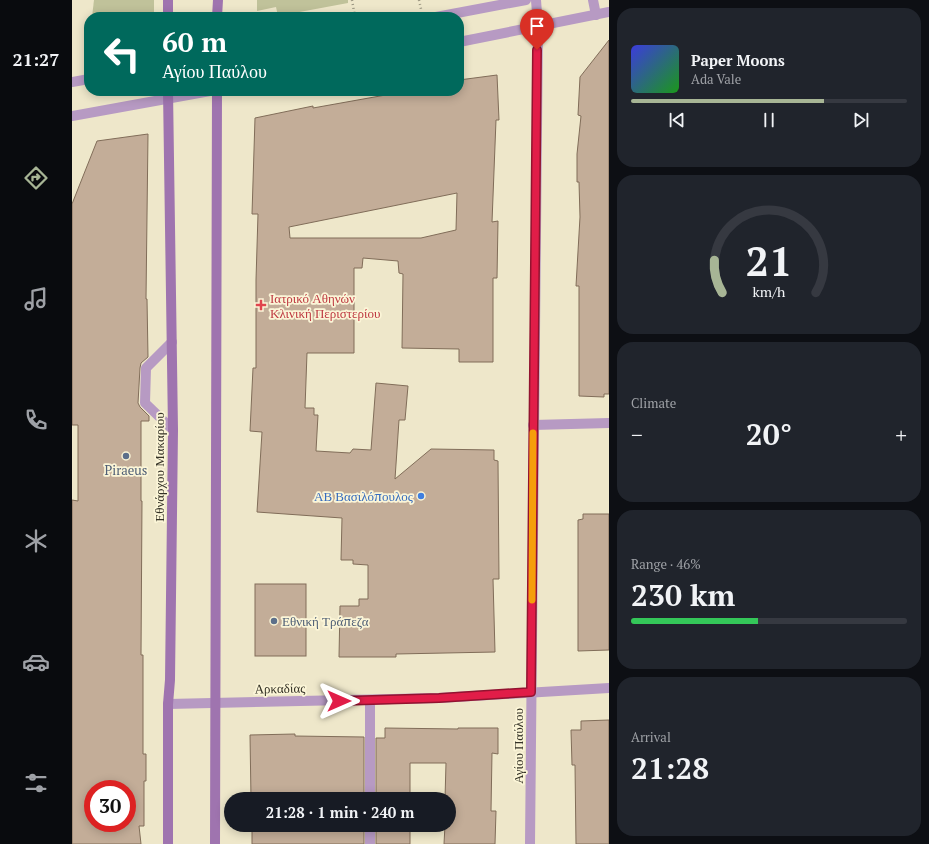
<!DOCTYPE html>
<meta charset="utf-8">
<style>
:root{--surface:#171b24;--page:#20242c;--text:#f1f3f6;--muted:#9ea1a6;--line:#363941;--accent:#a7b595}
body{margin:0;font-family:"PT Serif",serif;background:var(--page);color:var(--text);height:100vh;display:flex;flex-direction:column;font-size:15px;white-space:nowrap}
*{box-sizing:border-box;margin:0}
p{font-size:13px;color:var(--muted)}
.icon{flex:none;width:22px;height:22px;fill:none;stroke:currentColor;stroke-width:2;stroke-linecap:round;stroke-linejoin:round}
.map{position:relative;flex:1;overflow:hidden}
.panel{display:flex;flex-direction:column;gap:8px;padding:8px;background:#0d0f14;width:320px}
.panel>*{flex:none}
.hud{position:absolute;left:12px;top:12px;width:380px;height:84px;border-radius:16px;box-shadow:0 2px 10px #0003;background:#00695c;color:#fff;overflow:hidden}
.speed{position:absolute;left:12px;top:780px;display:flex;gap:8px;font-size:20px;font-weight:700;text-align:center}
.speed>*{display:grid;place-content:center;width:52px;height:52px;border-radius:50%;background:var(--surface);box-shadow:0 2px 10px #0003;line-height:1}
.speed .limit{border:6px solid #d22;background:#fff;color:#111}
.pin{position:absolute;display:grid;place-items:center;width:34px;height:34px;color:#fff;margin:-41px -17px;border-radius:50% 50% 50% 0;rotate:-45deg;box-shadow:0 0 4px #0007}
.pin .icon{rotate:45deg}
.me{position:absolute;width:44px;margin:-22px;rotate:90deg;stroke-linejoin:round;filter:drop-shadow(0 0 3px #0008)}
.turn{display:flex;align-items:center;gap:14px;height:84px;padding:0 12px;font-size:18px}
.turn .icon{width:52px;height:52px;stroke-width:2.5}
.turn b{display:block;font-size:28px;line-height:34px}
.big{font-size:30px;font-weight:600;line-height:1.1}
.panel .widget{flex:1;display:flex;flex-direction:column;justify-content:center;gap:6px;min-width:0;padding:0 14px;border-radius:16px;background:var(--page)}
.panel .dial{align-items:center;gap:0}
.dial svg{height:104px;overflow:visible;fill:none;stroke:var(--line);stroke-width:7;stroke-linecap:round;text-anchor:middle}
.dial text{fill:var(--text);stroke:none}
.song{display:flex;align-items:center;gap:12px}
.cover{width:48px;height:48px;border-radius:6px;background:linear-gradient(135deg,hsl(240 70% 55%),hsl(120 70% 35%))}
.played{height:4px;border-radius:2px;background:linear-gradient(90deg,var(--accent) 70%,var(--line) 70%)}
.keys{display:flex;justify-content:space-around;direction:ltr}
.heat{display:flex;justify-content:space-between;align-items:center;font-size:22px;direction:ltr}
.charge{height:6px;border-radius:3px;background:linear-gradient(90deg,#34c759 46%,var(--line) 0)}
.trip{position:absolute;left:152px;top:792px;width:232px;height:40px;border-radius:20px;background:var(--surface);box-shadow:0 2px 10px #0003;font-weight:600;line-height:40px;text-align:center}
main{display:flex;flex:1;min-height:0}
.tabs{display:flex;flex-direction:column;width:72px;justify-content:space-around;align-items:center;background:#090b0e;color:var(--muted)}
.tabs .icon{width:28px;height:28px}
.tabs .current{color:var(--accent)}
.tabs b{font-size:18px;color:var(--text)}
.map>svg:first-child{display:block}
.green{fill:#c0c29a}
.building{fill:#c3ad98;stroke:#816d59;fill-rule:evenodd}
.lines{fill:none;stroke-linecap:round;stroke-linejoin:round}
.path{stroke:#9a9580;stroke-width:2.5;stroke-dasharray:1 3;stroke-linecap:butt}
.service{stroke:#b79ac3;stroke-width:10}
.minor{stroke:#b79ac3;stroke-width:10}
.tertiary{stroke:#b79ac3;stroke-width:10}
.secondary{stroke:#9f74af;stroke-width:10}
.route-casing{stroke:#92132f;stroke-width:10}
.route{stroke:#e11d48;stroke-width:7}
.slow{stroke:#f59e0b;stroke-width:7}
.health-dot{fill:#e0444e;stroke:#fbf5d7;stroke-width:1.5}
.service-dot{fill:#5c6f8a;stroke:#fbf5d7;stroke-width:1.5}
.shop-dot{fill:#3f7fe0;stroke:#fbf5d7;stroke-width:1.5}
.labels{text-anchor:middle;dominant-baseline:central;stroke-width:3.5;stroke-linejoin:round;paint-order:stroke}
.health-label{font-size:13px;fill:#be3a42;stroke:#fbf5d7;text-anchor:start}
.street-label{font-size:13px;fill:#343226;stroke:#fbf5d7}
.service-label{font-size:13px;fill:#4e5e75;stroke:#fbf5d7}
.shop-label{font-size:13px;fill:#366cbe;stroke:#fbf5d7;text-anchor:end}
</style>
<main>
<nav class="tabs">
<b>21:27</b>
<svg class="icon current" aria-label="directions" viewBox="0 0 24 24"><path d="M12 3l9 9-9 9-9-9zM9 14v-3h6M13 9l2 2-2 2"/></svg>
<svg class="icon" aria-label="music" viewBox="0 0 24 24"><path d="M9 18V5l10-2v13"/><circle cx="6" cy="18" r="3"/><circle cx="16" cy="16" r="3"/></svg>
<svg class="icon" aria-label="phone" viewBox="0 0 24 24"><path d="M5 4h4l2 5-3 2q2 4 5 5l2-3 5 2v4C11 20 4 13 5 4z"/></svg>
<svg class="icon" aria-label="climate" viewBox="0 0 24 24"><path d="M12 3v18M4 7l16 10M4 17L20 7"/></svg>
<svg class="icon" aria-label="car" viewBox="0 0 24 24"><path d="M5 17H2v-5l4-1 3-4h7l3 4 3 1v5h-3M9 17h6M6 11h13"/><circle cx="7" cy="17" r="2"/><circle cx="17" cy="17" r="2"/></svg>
<svg class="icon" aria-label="filters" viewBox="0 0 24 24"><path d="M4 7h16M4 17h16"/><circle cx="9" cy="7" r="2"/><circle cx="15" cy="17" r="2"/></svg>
</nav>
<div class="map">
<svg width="537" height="844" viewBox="0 0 537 844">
<rect width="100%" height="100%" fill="#eee7ca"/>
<g class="green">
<polygon points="22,0 82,0 82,17 20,17"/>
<polygon points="185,0 276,0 276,3 206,16 204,7 185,11"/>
</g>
<g class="building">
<polygon points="537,40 537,394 532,394 532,397 507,396 507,286 504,286 508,217 507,182 505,182 505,154 509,116 506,115 508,77"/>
<path d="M425 75 427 120H424L420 222 426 221 425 278H421V362H387V349L330 348 331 274 327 273 326 261 291 258 290 268H282V353H235L233 408H242V415H246L244 451 278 453 281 449 299 450 304 383 336 386 333 420H327L323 479 359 449 422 450V460L426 461 427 579H421L423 652 324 654V657H267L268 606H287V599H296V565L281 564V560H269L270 518 185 512 190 432 178 431 181 368H184V280L186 214H180L183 118 241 106V108L336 91H387V80ZM385 193 384 230 349 238H218L217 227Z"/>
<path d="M76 134 74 299H75L76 357 69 363 68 368 66 403 68 407 77 416V421H69V501H70L69 655H71V754H74V781H72V826H67L69 844H0V500L6 501V425H0V204L25 141ZM21 789H55V823H21Z"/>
<polygon points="511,514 537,514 537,650 506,651 506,520 511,519"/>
<rect x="183" y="584" width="51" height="72"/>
<polygon points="537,720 537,844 504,844 503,765 500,765 499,730 509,730 509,721"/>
<polygon points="313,728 386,729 386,728 426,728 426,754 420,753 419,811 424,811 423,844 372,844 373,825 377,825 377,799 373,799 374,763 338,763 338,799 304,799 304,738 313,738"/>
<polygon points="223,734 223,736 292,737 292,799 179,799 178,735"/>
<rect x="180" y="825" width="112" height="19"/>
<rect x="304" y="825" width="34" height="19"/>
</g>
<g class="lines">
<g class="path">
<polyline points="280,0 283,17"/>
<polyline points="347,0 349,9"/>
</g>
<polyline class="service" points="100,342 74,368 73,403 101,430"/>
<g class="minor">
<polyline points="521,0 524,15"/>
<polyline points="461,425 537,423"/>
<polyline points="298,700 298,799"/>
<polyline points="96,704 367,698 537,688"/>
<polyline points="298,825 298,844"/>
<polyline points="458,844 466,26 464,0"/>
</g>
<g class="tertiary">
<polyline points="364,17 454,0"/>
<polyline points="387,42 537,12"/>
<polyline points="0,82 17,79"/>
<polyline points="0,116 138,91"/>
</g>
<g class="secondary">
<polyline points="96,0 96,17"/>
<polyline points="145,17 146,0"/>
<polyline points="96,91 101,430 98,680 96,704 96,844"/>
<polyline points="143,844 145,91"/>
</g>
</g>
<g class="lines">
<defs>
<polyline id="route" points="267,701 367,698 459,692 465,50"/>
</defs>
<use href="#route" class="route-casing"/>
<use href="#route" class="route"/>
<polyline class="slow" points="460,600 461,433"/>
</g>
<path class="health-dot" d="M187 299h4v4h4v4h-4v4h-4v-4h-4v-4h4z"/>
<g class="service-dot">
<circle cx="54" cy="456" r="4"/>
<circle cx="202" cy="621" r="4"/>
</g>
<circle class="shop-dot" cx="349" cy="496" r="4"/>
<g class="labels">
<g class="health-label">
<text x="198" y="298">Ιατρικό Αθηνών<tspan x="198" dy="15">Κλινική Περιστερίου</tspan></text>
</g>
<g class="street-label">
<text transform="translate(87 467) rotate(-90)">Εθνάρχου Μακαρίου</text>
<text transform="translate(208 688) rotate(-1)">Αρκαδίας</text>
<text transform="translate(446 746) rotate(-90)">Αγίου Παύλου</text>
</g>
<g class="service-label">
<text x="54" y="470">Piraeus</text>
<text x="210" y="621" text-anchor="start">Εθνική Τράπεζα</text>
</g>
<g class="shop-label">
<text x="341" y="496">ΑΒ Βασιλόπουλος</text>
</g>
</g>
</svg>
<div class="speed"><div class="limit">30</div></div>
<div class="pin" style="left:465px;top:50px;background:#d93025"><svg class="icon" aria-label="arrive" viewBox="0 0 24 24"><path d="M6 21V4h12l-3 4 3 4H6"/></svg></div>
<svg class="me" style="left:267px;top:701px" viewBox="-20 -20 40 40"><path d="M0-17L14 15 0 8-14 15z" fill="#e11d48" stroke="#fff" stroke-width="4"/></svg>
<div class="trip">21:28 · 1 min · 240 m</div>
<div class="hud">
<div class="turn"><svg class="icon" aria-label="left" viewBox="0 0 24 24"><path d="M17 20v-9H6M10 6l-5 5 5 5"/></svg><div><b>60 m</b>Αγίου Παύλου</div></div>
</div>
</div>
<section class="panel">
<div class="widget">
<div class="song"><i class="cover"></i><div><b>Paper Moons</b><p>Ada Vale</p></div></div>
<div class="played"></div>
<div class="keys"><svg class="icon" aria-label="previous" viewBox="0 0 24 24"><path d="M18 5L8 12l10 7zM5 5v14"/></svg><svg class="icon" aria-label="pause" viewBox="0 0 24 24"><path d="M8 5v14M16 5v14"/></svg><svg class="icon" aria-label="next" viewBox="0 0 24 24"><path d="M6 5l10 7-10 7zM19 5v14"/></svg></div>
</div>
<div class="widget dial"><svg viewBox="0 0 100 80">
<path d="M14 69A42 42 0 1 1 86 69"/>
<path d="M14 69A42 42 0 0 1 8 44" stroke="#a7b595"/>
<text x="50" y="56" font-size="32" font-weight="700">21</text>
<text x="50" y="72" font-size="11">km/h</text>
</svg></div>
<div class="widget"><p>Climate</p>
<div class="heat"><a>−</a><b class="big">20°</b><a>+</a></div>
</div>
<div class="widget"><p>Range · 46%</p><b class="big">230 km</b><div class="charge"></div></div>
<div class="widget"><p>Arrival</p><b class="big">21:28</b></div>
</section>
</main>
